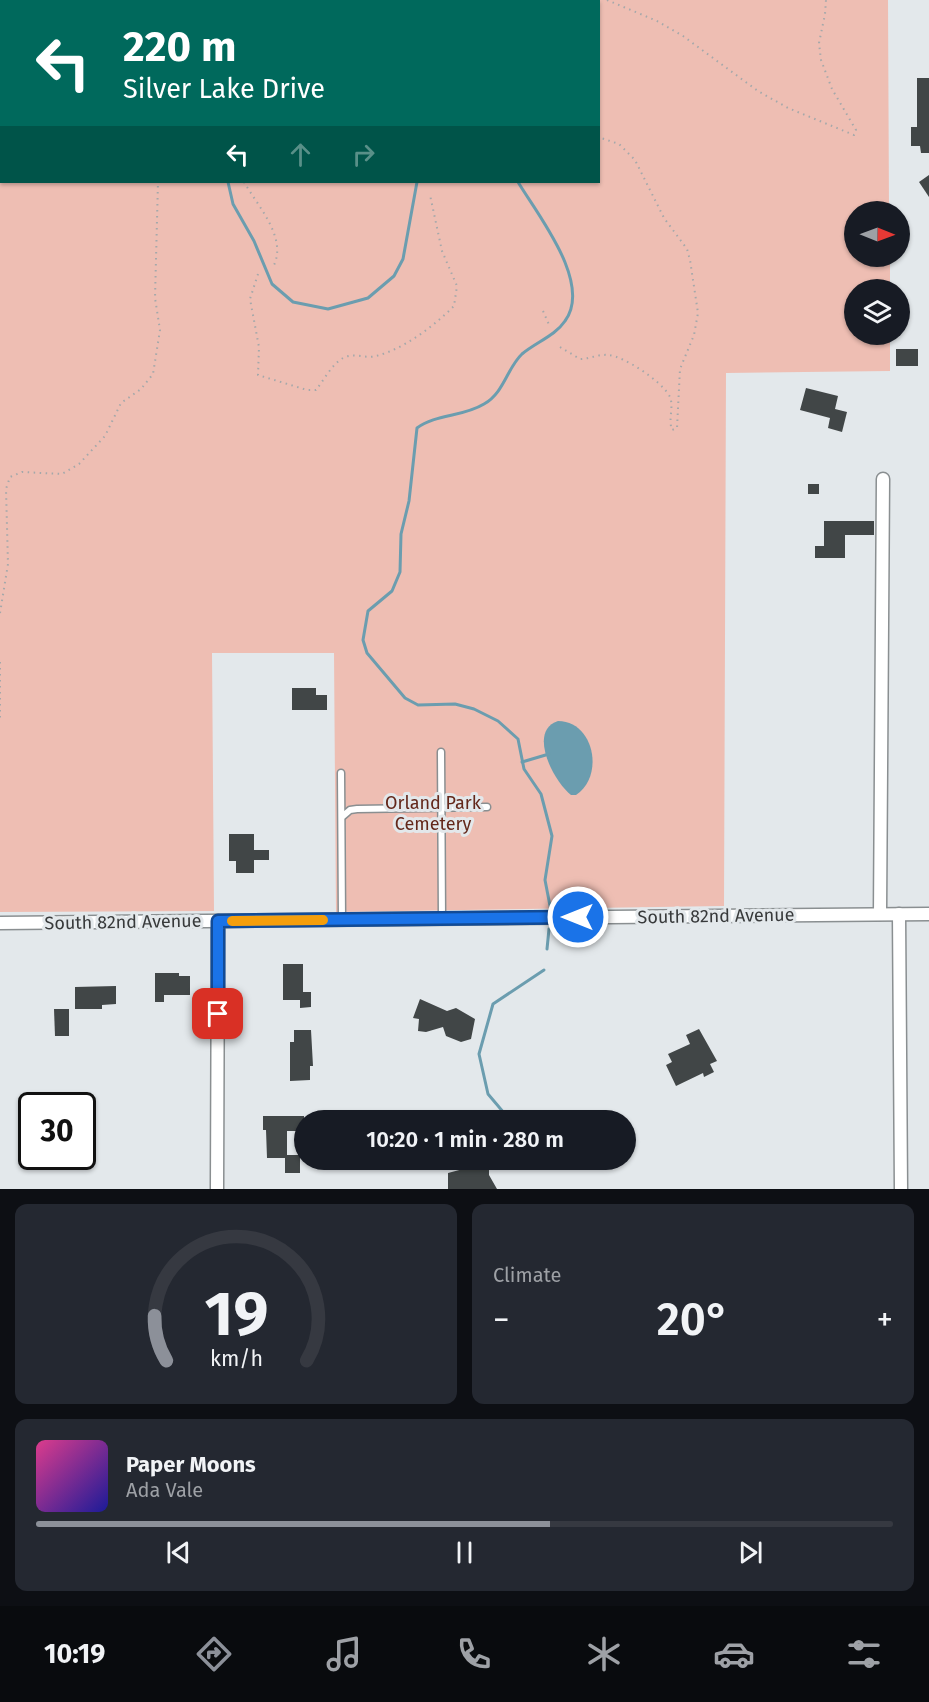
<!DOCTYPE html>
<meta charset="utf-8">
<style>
:root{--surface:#171b24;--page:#242831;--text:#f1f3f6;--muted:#9ea1a6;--line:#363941;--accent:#8c9099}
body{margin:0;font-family:"Fira Sans",sans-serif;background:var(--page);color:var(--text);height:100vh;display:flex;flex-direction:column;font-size:22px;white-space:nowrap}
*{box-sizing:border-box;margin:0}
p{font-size:20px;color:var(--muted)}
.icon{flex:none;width:33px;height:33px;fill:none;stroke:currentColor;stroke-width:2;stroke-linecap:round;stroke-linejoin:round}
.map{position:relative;height:1189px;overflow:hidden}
.drawer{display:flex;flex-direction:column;gap:15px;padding:15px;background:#0d0f14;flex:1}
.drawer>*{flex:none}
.banner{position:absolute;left:0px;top:0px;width:600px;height:183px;box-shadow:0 2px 4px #0004;background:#00695c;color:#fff;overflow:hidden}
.needle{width:39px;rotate:91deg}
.buttons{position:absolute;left:844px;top:201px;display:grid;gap:12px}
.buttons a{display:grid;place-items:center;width:66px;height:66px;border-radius:50%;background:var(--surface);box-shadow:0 2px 4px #0004;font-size:30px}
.speed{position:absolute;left:18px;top:1092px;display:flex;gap:12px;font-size:30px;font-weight:700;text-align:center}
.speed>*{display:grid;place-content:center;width:78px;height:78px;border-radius:50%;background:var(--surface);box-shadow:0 2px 4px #0004;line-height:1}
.speed .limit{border:3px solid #111;border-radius:9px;background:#fff;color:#111}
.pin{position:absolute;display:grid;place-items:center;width:51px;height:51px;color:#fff;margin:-26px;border-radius:12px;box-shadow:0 3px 9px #0006}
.me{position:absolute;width:66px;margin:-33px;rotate:270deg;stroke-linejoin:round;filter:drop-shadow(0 0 4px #0008)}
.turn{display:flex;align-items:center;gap:21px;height:126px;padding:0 24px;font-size:27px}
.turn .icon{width:78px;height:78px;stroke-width:2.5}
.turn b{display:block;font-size:42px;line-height:51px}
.lanes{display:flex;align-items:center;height:57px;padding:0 24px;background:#0003;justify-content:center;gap:30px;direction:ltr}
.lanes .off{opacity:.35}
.big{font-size:45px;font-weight:600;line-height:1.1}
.drawer .tile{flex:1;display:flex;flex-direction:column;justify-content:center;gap:9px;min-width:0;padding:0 21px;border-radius:12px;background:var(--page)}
.drawer .dial{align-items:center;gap:0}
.dial svg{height:156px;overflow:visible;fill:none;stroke:var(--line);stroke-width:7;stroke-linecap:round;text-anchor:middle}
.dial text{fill:var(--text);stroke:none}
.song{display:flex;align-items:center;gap:18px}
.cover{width:72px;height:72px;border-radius:9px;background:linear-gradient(135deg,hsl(330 70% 55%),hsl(240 70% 35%))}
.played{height:6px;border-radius:3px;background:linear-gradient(90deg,var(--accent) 60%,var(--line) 60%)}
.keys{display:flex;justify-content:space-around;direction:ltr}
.heat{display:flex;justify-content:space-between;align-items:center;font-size:33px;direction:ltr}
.drawer .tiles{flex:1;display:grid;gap:15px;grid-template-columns:1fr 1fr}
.tile:last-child{grid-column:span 2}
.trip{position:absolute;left:294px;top:1110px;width:342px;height:60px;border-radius:30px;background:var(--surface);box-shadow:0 2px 4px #0004;font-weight:600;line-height:60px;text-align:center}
.dock{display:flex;height:96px;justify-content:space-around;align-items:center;background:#090b0e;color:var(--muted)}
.dock .icon{width:42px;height:42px}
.dock .active{color:var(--accent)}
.dock b{font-size:27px;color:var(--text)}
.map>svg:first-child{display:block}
.green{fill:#eebeb3;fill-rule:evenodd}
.water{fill:#6b9daf}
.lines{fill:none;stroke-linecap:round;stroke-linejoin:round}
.stream{stroke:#6b9daf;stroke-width:3}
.building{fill:#414647}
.service-casing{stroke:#8a8f91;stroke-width:9}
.minor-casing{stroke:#8a8f91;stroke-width:15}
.path{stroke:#a4a8aa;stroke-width:2;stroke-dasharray:1.5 4.5;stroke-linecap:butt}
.service{stroke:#fff;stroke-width:6}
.minor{stroke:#fff;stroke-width:12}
.route-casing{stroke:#114b97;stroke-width:15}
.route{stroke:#1a73e8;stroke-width:10}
.slow{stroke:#f59e0b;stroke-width:10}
.labels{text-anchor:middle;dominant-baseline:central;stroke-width:6;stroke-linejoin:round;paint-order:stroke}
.park-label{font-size:18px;fill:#63271a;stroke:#e3e8eb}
.street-label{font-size:18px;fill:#383a3b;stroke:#e3e8eb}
</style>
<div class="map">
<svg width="929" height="1189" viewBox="0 0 929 1189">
<rect width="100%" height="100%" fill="#e3e8eb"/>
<path class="green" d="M0 0H888L889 211 855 212V256L890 257V289L855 290V334L890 335V371L726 373 724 906 336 912 334 653H212L214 911 0 912ZM2 2H598V182H2Z"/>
<path class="water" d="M558 721C594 721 605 776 576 795H571C554 782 527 731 558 721Z"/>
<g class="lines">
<g class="stream">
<polyline points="228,182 233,204 254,241 272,284 293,302 328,309 368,298 394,276 403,259 417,182"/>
<path d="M518 182C537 214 593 283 565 321 555 336 536 342 522 354 507 368 504 393 484 404 463 417 436 414 417 428L409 501 401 534 400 572 392 591 368 611 363 640 367 653 405 698 418 705 455 704 474 709 498 721 518 739 524 769 541 794 552 836 545 880 551 911"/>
<polyline points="522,762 549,754"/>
<polyline points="547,949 549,929"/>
<polyline points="510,1120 488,1094 479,1054 493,1004 544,970"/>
</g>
</g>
<g class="building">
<polygon points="917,78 929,78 929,153 921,153 920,146 911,146 911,127 917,127"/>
<polygon points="929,175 929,197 919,182"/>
<rect x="896" y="349" width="22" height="17"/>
<polygon points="806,388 838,396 835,409 847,412 842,432 828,428 830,418 800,410"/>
<rect x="808" y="484" width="11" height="10"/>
<polygon points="824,521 874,521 874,535 845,535 845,558 815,558 815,546 824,546"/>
<polygon points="292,688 316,688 316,695 327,695 327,710 292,710"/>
<polygon points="229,834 254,834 254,850 269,850 269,860 254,860 254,873 236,873 236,861 229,861"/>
<polygon points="283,964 303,964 303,992 311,992 311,1007 300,1008 300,1000 283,1000"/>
<polygon points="155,973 179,973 179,976 190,976 190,995 164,995 164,1002 155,1002"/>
<polygon points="116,986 116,1004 102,1005 102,1009 75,1009 75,987"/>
<polygon points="420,999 447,1011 456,1008 475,1019 471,1039 461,1042 446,1036 443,1027 426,1032 418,1031 419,1019 413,1018"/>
<polygon points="54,1009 69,1009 69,1036 55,1036"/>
<polygon points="699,1029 717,1061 710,1064 714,1072 704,1077 703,1073 676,1086 666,1065 672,1062 668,1054 690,1044 686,1035"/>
<polygon points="294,1030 311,1030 313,1066 310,1066 310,1080 290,1081 290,1042 294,1042"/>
<polygon points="263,1116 304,1116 304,1131 287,1131 287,1155 300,1155 300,1173 285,1173 285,1158 267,1158 266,1130 263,1130"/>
<polygon points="482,1164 487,1164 489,1168 489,1175 497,1189 448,1189 448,1173"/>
</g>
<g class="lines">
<defs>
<g id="service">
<polyline points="441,752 442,919"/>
<polyline points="341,773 342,920"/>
<polyline points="343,816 350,810 357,809 487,807"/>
</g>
<g id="minor">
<polyline points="880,914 883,479"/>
<polyline points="899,914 901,1189"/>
<polyline points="0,923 929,914"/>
<polyline points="217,1189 218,921"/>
</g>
</defs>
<use href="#service" class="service-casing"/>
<use href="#minor" class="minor-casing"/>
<g class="path">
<polyline points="16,0 22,2"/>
<polyline points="207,0 207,2"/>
<polyline points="403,0 407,2"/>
<polyline points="607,0 657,21 683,36 758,91 788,108 854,135 856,130 832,89 821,60 819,43 825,14 826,0"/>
<polyline points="37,2 42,0"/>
<polyline points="136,2 137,0"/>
<polyline points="425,2 425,0"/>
<path d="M244 182C257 205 287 237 274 265"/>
<path d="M258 274 250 299 259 347 258 375 307 390H316C324 380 332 364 343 358 354 352 365 359 376 356 404 349 434 326 454 306L457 286 442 251 430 195"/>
<polyline points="543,311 550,327"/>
<path d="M560 347 580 359C590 359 598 354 608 355 624 356 663 382 670 397 674 407 668 419 672 430L677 428 680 369 694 335 698 313 690 260 687 249 664 218 635 160 619 144 598 137"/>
<polyline points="0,613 8,564 6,489 10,477 22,472 62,474 79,464 105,436 121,403 141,389 153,374 160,330 155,298 158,182"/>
<polyline points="0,662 0,718"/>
</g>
<use href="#service" class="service"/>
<use href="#minor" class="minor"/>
</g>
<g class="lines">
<defs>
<polyline id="route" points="218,1014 218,921 578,917"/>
</defs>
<use href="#route" class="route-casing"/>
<use href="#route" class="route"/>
<polyline class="slow" points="232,921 323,920"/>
</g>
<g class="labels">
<g class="park-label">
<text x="433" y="803">Orland Park<tspan x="433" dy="21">Cemetery</tspan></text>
</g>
<g class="street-label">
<text transform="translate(716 916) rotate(-1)">South 82nd Avenue</text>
<text transform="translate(123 922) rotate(-1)">South 82nd Avenue</text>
</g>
</g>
</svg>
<div class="buttons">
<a><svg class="needle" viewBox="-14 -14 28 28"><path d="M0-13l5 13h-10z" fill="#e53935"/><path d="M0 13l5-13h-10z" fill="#9ea1a6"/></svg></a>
<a><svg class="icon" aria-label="layers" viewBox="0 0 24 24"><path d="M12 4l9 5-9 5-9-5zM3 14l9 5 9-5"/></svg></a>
</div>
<div class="speed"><div class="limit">30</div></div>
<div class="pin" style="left:218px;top:1014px;background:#d93025"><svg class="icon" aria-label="arrive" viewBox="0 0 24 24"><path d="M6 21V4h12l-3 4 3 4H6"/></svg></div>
<svg class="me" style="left:578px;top:917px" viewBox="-20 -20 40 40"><circle r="17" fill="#1a73e8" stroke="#fff" stroke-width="3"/><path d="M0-11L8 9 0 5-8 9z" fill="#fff"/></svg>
<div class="trip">10:20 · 1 min · 280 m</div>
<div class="banner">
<div class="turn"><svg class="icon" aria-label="left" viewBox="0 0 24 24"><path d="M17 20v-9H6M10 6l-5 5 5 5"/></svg><div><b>220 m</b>Silver Lake Drive</div></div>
<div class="lanes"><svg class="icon" aria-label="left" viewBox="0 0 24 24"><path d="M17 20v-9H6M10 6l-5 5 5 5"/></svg><svg class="icon off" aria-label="ahead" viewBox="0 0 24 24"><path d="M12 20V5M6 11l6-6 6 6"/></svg><svg class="icon off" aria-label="right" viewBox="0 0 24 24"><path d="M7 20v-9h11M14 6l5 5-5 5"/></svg></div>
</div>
</div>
<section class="drawer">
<div class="tiles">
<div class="tile dial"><svg viewBox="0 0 100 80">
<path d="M14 69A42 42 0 1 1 86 69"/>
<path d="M14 69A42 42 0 0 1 8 46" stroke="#8c9099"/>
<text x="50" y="56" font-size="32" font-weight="700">19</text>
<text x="50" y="72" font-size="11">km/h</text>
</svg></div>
<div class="tile"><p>Climate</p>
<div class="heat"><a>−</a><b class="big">20°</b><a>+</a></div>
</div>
<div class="tile">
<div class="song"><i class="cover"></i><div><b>Paper Moons</b><p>Ada Vale</p></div></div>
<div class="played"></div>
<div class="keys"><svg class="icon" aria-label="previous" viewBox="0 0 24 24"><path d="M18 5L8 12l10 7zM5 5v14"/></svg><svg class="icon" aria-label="pause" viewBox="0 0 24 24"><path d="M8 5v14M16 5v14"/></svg><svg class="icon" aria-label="next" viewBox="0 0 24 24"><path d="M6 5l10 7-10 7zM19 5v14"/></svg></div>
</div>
</div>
</section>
<nav class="dock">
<b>10:19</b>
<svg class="icon active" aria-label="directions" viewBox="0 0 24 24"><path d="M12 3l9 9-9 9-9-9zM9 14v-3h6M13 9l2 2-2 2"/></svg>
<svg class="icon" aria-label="music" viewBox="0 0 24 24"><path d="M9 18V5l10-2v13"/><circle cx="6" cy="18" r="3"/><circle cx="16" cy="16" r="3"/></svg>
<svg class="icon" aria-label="phone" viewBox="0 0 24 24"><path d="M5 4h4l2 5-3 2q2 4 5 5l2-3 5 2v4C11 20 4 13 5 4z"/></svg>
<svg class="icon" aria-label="climate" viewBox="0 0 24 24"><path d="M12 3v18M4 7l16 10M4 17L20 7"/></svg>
<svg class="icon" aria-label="car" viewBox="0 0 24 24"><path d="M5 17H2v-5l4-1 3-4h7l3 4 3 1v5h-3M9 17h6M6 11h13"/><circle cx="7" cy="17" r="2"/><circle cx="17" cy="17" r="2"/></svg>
<svg class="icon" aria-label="filters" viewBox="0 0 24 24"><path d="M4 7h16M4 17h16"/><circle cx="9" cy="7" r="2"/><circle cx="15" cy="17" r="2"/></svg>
</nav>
